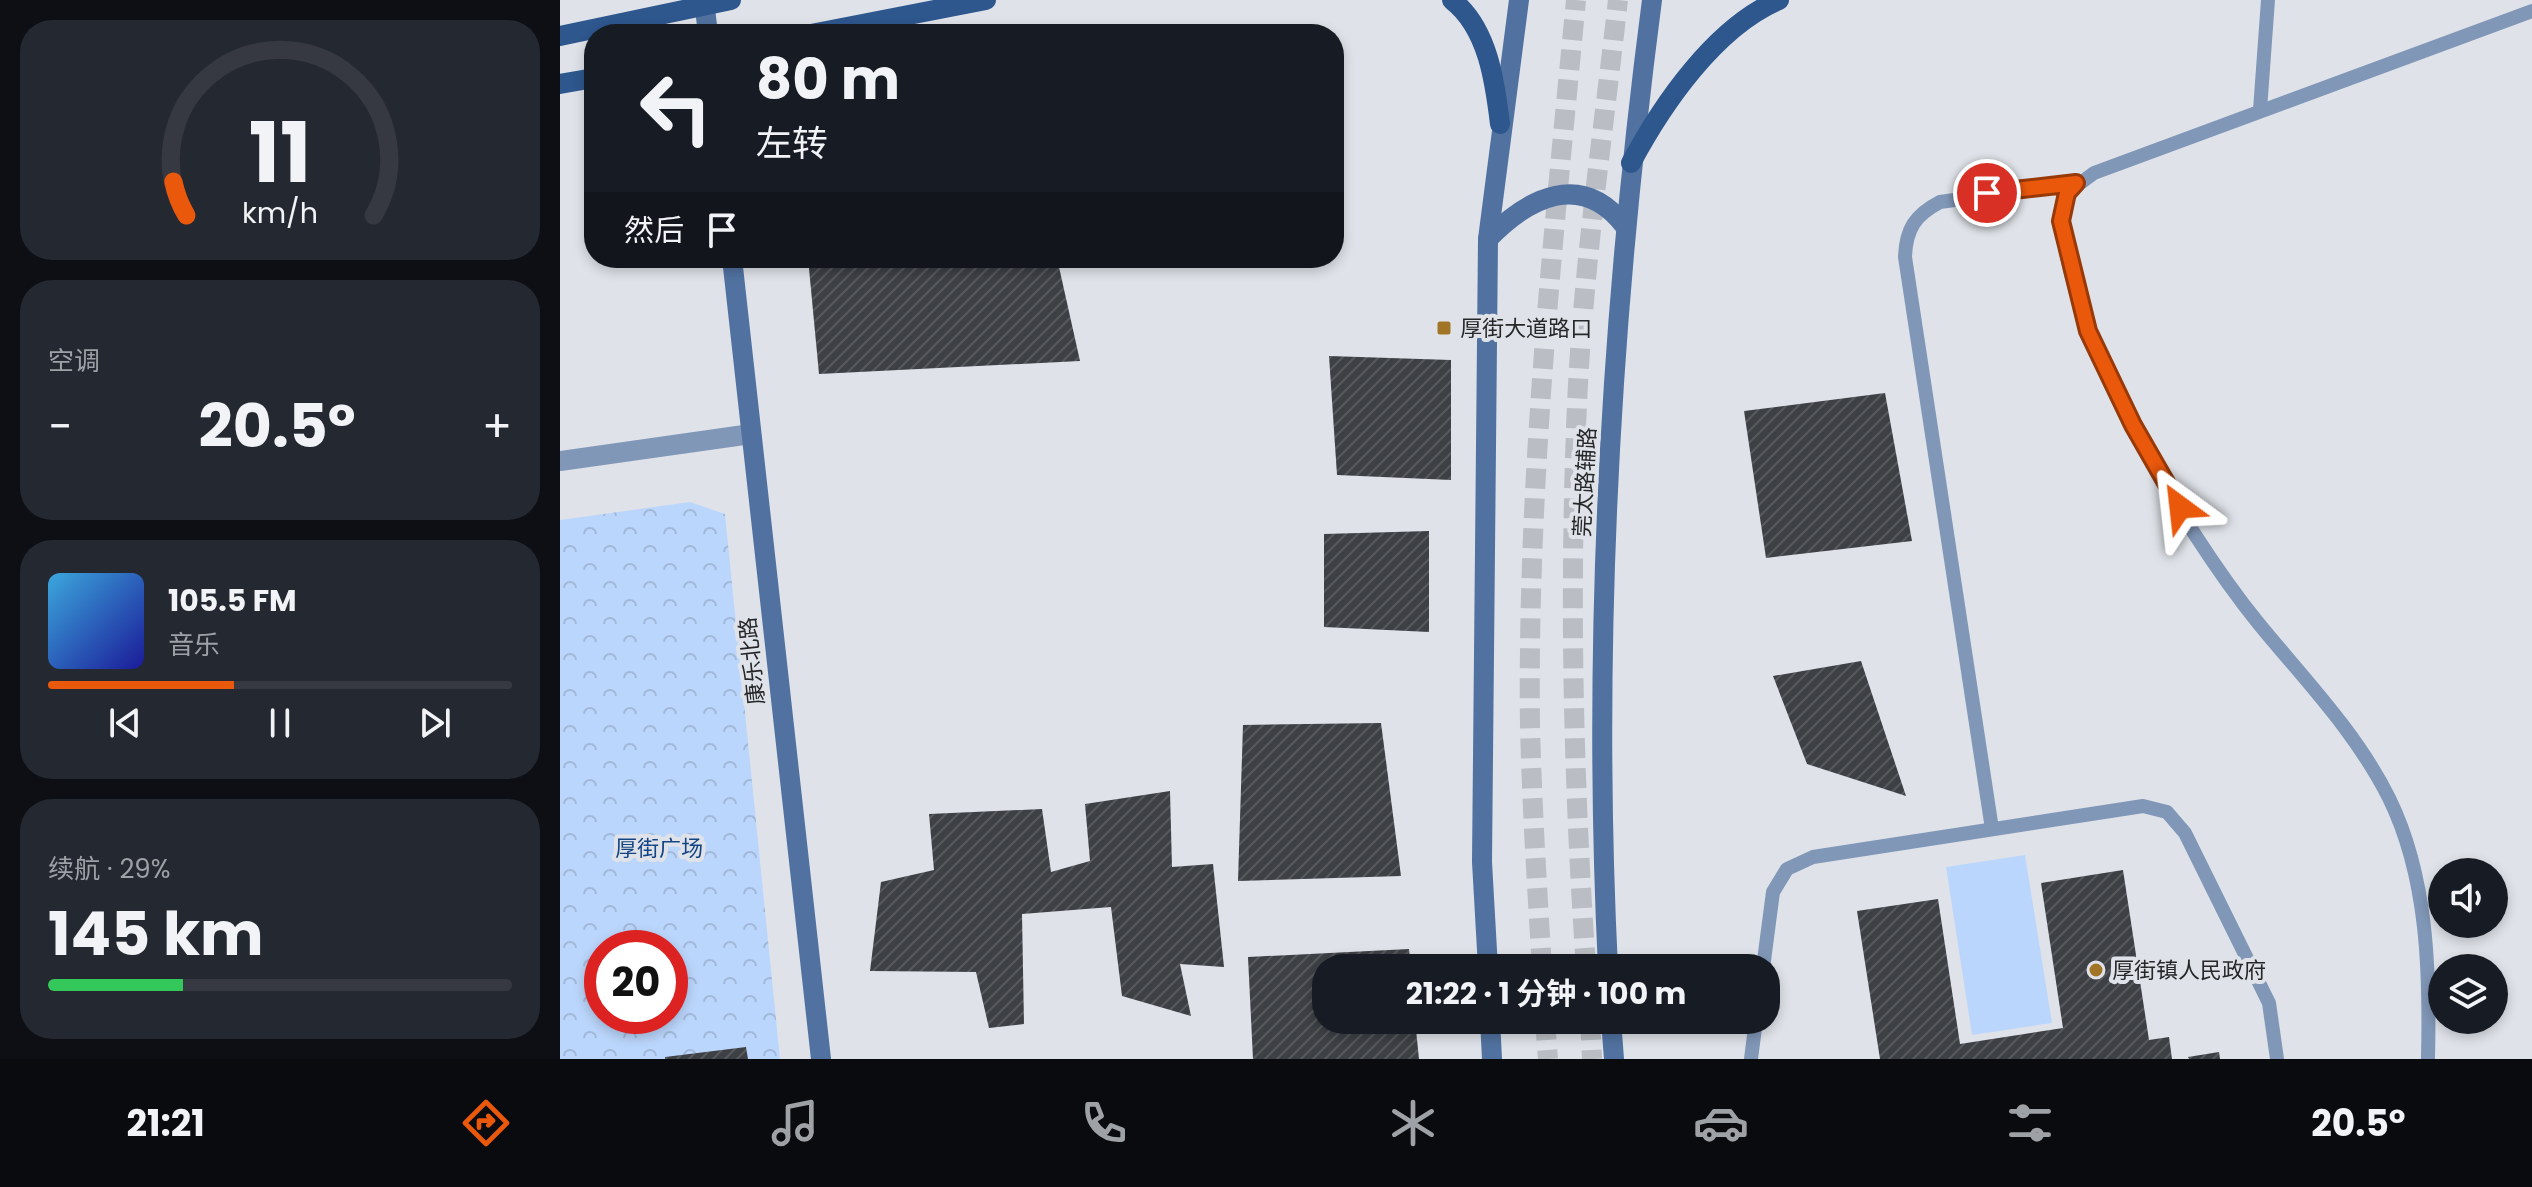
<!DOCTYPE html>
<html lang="zh">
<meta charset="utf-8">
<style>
:root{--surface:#171b24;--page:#242831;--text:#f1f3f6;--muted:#9ea1a6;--line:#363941;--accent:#ea580c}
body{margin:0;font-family:Poppins,"Noto Sans SC",sans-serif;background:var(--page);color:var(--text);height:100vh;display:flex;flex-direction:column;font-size:30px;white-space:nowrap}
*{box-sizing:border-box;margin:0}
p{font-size:26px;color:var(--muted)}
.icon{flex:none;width:44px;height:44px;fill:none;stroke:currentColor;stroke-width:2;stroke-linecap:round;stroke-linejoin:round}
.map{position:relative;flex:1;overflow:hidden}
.details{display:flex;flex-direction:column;gap:20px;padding:20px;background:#0d0f14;width:560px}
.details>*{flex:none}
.guide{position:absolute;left:24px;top:24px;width:760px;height:244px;border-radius:32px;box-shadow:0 4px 12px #0003;background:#171b24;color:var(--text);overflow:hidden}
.buttons{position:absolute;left:1868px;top:858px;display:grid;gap:16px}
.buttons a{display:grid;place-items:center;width:80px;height:80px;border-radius:50%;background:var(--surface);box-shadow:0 4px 12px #0003;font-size:40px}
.speed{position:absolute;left:24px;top:930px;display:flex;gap:16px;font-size:40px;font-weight:700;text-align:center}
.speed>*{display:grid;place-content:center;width:104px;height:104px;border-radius:50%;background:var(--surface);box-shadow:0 4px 12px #0003;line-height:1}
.speed .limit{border:12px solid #d22;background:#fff;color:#111}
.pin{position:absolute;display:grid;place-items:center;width:68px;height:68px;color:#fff;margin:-34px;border:4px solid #fff;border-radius:50%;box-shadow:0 2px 8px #0007}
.me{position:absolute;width:88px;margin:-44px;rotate:330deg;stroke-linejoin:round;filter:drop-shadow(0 0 6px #0008)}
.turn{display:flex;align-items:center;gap:28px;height:168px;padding:0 40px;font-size:36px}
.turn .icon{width:104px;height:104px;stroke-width:2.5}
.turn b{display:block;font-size:56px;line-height:68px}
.then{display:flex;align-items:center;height:76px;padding:0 40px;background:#0003;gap:16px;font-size:30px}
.big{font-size:60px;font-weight:700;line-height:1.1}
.details .tile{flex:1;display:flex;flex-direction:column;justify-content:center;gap:12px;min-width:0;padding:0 28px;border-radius:32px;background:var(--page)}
.details .dial{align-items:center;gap:0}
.dial svg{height:208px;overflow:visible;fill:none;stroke:var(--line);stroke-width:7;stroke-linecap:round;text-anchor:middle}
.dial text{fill:var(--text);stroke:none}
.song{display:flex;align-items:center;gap:24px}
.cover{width:96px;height:96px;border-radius:12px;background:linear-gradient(135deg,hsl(200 70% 55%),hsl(240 70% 35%))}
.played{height:8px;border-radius:4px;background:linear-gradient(90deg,var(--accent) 40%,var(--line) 40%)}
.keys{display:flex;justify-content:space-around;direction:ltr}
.heat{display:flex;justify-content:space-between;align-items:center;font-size:44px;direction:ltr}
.charge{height:12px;border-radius:6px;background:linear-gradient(90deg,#34c759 29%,var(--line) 0)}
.trip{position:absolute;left:752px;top:954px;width:468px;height:80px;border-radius:32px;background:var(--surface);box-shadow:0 4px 12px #0003;font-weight:700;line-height:80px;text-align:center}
.dock{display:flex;height:128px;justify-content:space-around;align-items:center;background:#090b0e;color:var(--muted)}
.dock .icon{width:56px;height:56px}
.dock .selected{color:var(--accent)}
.dock b{font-size:36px;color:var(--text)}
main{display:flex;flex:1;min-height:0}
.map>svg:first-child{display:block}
.park{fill:url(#park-crowns);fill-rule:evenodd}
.pitch{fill:#bbd6fc}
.building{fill:url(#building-hatch)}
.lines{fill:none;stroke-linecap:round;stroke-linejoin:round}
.primary-tunnel{stroke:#babdc3;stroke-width:20;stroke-dasharray:20 10;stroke-linecap:butt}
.lane{stroke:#8197b7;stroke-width:14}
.street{stroke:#8197b7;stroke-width:20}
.secondary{stroke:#5172a0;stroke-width:20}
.primary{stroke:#2e578e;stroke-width:20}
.route-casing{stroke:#983908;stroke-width:20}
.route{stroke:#ea580c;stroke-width:14}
.poi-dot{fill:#a27426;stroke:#dfe3e9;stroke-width:3}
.labels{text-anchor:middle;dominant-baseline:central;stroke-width:8;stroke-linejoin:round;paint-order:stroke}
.poi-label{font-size:22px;fill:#262729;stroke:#dfe3e9;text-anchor:start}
.street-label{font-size:22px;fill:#262729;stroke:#dfe3e9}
.park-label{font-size:22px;fill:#134585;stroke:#dfe3e9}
</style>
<main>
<section class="details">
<div class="tile dial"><svg viewBox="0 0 100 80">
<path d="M14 69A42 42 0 1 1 86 69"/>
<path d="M14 69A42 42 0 0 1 9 56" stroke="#ea580c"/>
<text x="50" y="56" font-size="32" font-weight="700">11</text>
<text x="50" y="72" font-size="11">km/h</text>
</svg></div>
<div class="tile"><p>空调</p>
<div class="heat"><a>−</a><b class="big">20.5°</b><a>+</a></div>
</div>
<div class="tile">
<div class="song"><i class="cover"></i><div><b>105.5 FM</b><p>音乐</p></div></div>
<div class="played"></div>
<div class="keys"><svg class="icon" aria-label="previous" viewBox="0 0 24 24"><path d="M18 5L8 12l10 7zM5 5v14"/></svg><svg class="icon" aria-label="pause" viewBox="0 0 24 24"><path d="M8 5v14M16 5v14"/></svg><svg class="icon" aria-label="next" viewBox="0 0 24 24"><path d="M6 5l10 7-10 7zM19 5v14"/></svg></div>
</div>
<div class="tile"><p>续航 · 29%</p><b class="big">145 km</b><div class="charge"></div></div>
</section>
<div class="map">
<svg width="1972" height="1059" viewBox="0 0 1972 1059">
<defs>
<pattern id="park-crowns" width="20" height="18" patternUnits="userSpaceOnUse" patternTransform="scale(2)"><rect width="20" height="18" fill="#bbd6fc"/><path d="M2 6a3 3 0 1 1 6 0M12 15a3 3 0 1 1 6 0" fill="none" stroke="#a1b8d8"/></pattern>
<pattern id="building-hatch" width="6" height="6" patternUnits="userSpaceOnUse" patternTransform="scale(2)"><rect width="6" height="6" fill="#3d4045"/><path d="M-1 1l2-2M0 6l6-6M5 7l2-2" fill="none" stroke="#57595d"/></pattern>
</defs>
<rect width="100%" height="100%" fill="#dfe3e9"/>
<path class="park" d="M130 502 165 514 220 1059H0V520ZM42 948H110V1016H42Z"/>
<polygon class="pitch" points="1465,855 1492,1023 1412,1035 1386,867"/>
<g class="building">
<polygon points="248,258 497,258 520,361 259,374"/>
<polygon points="769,356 891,360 891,480 777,475"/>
<polygon points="1325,393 1352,541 1206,558 1184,411"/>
<polygon points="869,531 869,632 764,627 764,534"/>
<polygon points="1301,661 1346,796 1247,764 1213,676"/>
<polygon points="821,723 841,876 678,881 683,725"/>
<polygon points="610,791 612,867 653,864 664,967 620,964 631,1016 562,996 551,907 462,914 464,1024 429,1028 416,972 310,971 321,882 374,870 369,814 482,809 491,872 530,861 525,804"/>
<polygon points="1563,870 1589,1040 1609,1037 1612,1059 1320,1059 1297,911 1378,899 1400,1044 1503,1028 1481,883"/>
<polygon points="849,949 851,968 766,968 766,1020 855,1020 859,1059 693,1059 688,957"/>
<polygon points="186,1047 188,1059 105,1059 105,1057"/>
<polygon points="1659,1052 1660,1059 1629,1059 1628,1057"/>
</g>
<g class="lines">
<g class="primary-tunnel">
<path d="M982 968C977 887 972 806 970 726 967 483 993 241 1016 0"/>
<path d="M1026 968C1013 780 1009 593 1017 404 1023 269 1043 134 1058 0"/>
<polyline points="985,1020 988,1059"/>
<polyline points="1030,1020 1032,1059"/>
</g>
<g class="lane">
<polyline points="1700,110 1708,0"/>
<path d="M1432 829 1345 257C1346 229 1355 215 1380 202L1516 183"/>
<polyline points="1203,968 1213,892 1227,869 1253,857 1583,806 1607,812 1625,833 1709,1003 1717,1059"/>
<polyline points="1191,1059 1196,1020"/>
<path d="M1868 1059C1870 973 1868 877 1829 798 1796 732 1745 680 1699 624 1622 529 1504 331 1501 208L1507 193 1534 173 1972 11"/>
</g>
<polyline class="street" points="0,461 191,434"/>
<g class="secondary">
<polyline points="144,0 148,34"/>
<path d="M928 239C968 198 1021 170 1064 225"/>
<polyline points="172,258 261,1059"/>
<polyline points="928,968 922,862 928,239 959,0"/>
<path d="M1048 968C1032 645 1050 321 1092 0"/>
<polyline points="930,1020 932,1059"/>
<polyline points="1051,1020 1054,1059"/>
</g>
<g class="primary">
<path d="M892 0C928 28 935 82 940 124"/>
<polyline points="251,34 426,0"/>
<polyline points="0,36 171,0"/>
<polyline points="0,84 34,78"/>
<path d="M1071 163C1102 105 1155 27 1219 0"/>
</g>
</g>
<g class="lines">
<defs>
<polyline id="route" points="1427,193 1516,183 1507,193 1501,221 1528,331 1573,425 1620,507"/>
</defs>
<use href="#route" class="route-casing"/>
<use href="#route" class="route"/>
</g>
<g class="poi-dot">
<rect x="876" y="320" width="16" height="16" rx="4"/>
<circle cx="1536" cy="970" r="8"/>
</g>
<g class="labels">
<g class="poi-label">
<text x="900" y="328">厚街大道路口</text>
<text x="1552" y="970">厚街镇人民政府</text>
</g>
<g class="street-label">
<text transform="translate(1025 482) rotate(-87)">莞太路辅路</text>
<text transform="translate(192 661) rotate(-96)">康乐北路</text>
</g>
<g class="park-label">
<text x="99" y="848">厚街广场</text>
</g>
</g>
</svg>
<div class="buttons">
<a><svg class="icon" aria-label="sound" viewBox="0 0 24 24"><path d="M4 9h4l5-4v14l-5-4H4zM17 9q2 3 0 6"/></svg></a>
<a><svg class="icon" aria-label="layers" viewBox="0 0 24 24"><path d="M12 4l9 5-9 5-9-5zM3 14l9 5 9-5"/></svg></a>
</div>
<div class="speed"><div class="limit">20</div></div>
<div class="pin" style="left:1427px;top:193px;background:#d93025"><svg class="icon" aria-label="arrive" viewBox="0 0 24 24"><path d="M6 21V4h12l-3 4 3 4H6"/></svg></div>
<svg class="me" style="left:1620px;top:507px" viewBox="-20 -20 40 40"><path d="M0-17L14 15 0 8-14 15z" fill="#ea580c" stroke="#fff" stroke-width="4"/></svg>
<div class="trip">21:22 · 1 分钟 · 100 m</div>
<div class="guide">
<div class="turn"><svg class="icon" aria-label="left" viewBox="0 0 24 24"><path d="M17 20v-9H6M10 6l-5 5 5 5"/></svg><div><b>80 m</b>左转</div></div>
<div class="then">然后<svg class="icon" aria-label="arrive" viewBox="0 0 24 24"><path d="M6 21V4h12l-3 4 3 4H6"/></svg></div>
</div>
</div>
</main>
<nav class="dock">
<b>21:21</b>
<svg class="icon selected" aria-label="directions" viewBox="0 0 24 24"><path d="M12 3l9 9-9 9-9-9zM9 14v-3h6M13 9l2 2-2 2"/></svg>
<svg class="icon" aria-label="music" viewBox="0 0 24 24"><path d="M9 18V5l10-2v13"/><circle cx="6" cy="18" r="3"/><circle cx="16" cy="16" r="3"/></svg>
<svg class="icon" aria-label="phone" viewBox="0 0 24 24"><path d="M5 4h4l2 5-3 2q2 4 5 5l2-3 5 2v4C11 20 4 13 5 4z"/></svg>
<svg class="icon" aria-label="climate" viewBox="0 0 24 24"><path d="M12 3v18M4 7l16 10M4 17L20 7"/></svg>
<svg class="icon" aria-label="car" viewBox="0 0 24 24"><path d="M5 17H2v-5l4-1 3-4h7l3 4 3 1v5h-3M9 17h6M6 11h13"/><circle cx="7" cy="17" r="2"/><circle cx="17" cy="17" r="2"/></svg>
<svg class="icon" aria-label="filters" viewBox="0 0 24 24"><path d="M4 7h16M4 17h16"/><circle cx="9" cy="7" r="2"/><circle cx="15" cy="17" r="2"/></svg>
<b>20.5°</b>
</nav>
